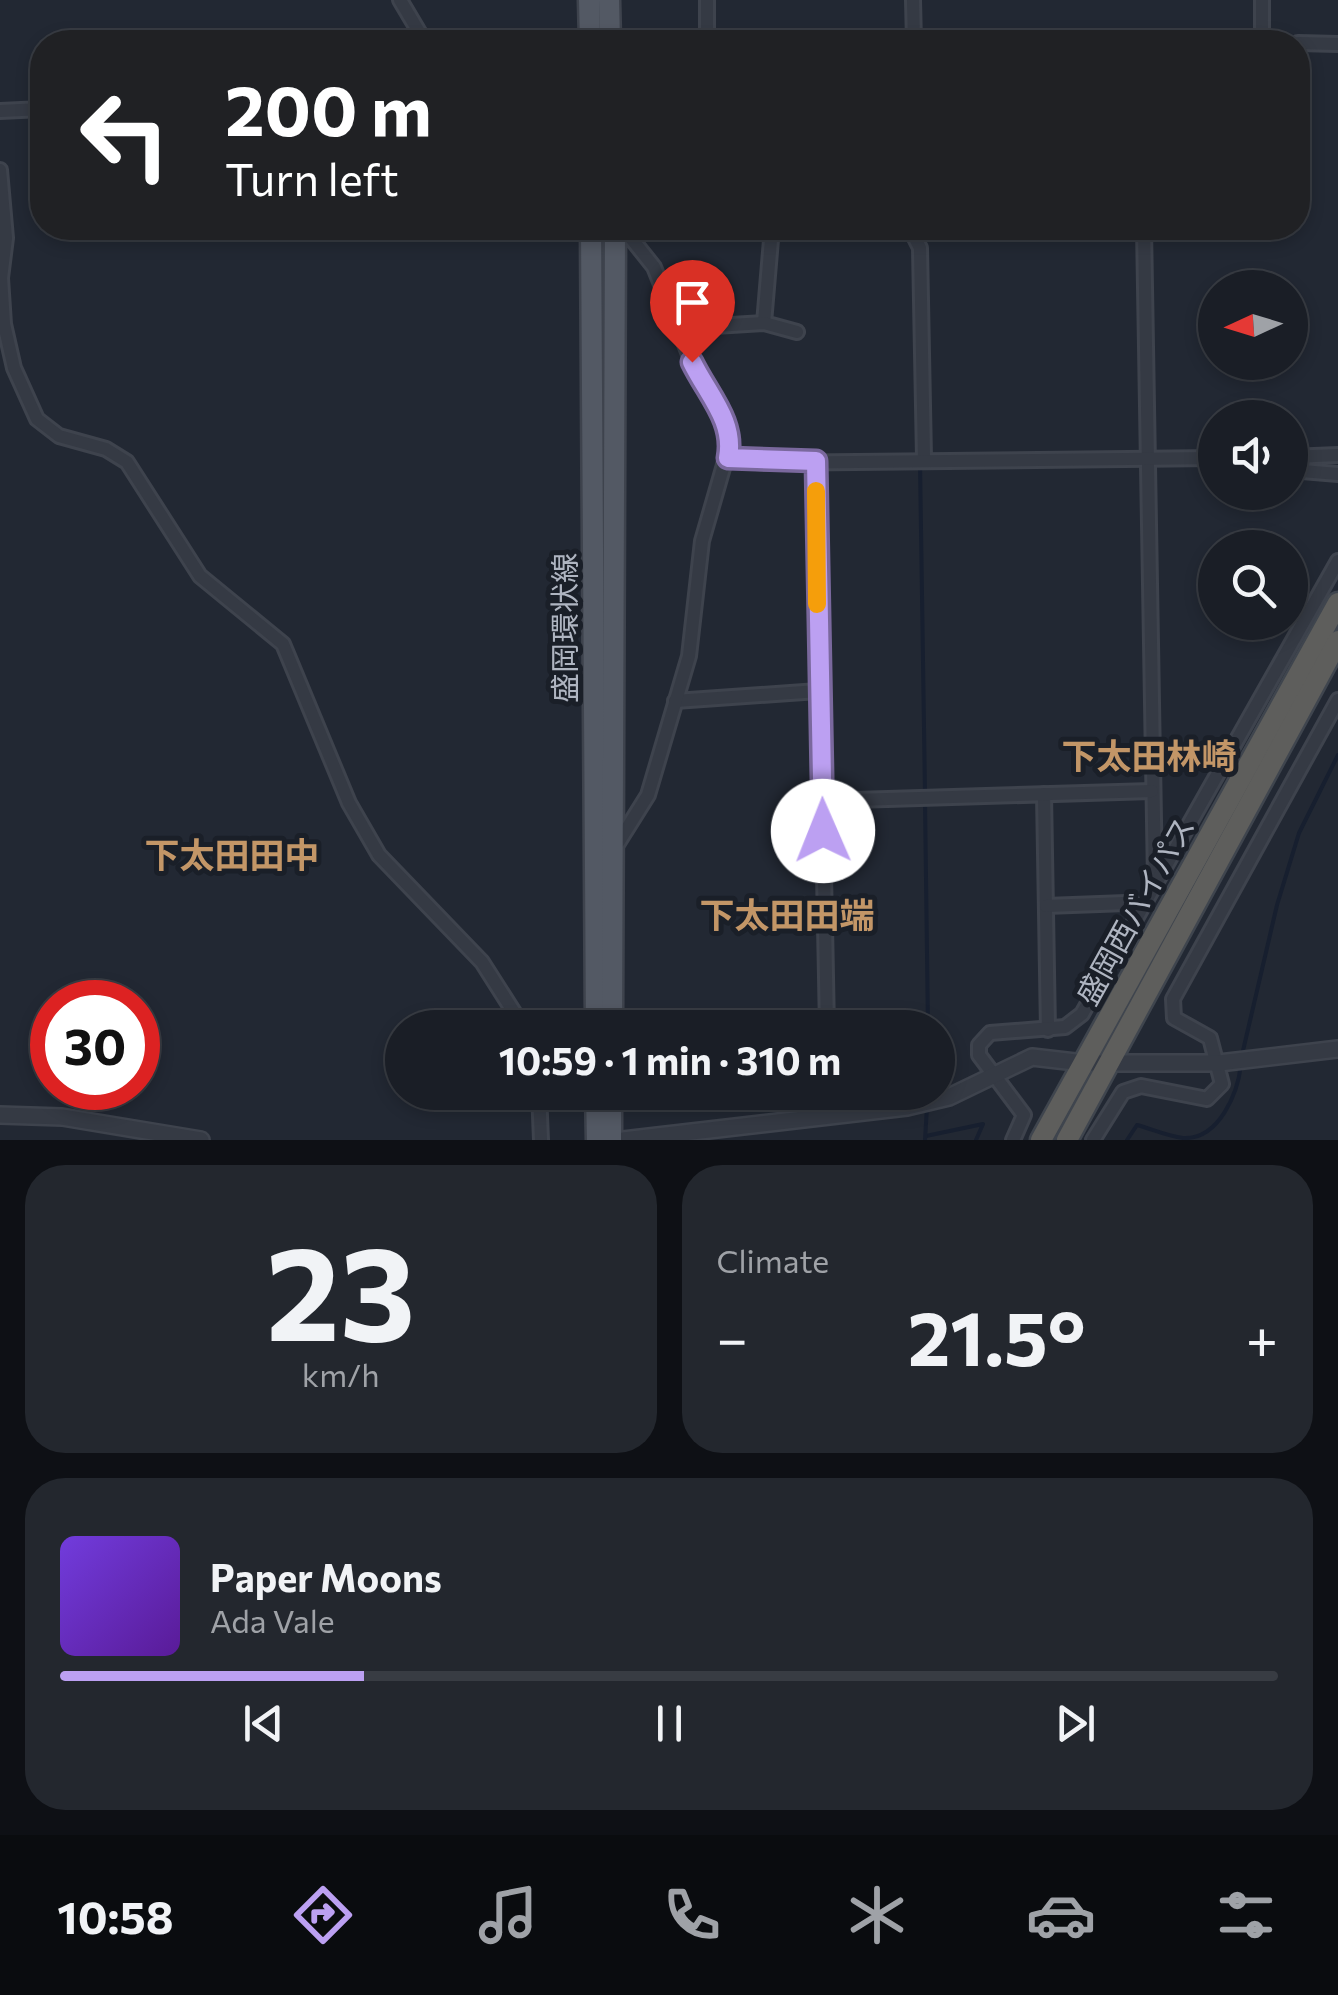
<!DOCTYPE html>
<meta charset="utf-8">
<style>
:root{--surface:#1a1e26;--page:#23272e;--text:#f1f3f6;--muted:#9fa2a7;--line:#383c43;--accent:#bca0f2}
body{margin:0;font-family:Commissioner,"Noto Sans JP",sans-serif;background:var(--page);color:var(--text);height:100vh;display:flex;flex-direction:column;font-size:38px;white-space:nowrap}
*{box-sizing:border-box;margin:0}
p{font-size:32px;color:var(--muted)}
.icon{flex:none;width:55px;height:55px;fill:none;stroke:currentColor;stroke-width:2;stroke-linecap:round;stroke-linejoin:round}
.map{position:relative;height:1140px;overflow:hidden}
.drawer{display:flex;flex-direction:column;gap:25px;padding:25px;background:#0e1015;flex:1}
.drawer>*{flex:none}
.hud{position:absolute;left:30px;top:30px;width:1280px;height:210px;border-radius:40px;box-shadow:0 5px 15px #0003,0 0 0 2px var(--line);background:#202124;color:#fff;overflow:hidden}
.needle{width:65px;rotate:266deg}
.fabs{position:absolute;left:1198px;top:270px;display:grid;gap:20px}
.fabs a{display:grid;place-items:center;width:110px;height:110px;border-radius:50%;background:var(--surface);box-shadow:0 5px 15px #0003,0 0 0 2px var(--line);font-size:50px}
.speed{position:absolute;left:30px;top:980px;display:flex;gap:20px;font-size:50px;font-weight:700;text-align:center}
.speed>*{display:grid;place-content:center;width:130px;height:130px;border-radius:50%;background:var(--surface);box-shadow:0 5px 15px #0003,0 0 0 2px var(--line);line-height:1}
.speed .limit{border:15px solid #d22;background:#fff;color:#111}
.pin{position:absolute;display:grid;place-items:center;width:85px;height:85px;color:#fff;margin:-102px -42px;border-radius:50% 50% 50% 0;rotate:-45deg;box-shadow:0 0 10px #0007}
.pin .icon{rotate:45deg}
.me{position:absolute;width:110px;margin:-55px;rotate:359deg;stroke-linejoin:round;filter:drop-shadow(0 0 8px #0008)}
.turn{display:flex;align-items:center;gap:35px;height:210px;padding:0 30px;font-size:45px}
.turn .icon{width:130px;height:130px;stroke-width:2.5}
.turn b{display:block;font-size:70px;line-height:85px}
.big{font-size:75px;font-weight:700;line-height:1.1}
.drawer .tile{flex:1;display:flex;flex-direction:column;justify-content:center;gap:15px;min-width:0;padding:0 35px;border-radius:40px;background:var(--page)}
.drawer .dial{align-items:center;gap:0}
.dial b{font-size:130px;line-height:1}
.song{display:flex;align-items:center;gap:30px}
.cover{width:120px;height:120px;border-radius:15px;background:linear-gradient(135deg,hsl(260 70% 55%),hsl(270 70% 35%))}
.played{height:10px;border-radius:5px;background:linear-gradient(90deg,var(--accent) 25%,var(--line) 25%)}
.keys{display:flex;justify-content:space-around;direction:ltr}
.heat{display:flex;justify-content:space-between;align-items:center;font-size:55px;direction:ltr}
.drawer .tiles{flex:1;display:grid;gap:25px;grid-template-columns:1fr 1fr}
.tile:last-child{grid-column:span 2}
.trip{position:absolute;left:385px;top:1010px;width:570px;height:100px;border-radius:50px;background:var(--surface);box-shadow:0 5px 15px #0003,0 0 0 2px var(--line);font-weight:700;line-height:100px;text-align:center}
.menu{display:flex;height:160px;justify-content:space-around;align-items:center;background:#0a0c0f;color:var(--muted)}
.menu .icon{width:70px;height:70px}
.menu .on{color:var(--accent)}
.menu b{font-size:45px;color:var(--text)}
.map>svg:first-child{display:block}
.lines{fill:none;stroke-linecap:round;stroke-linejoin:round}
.stream{stroke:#171f2f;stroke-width:4}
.minor-casing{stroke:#3e434d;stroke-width:18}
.tertiary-casing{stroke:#3e434d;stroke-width:20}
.primary-casing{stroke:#3e434d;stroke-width:25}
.trunk-casing{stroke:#3f454e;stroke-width:25}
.minor{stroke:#353a44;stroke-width:12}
.tertiary{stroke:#353a44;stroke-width:15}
.primary{stroke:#535964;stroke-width:20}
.trunk{stroke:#5e5e5c;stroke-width:20}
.route-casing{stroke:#7a689d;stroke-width:25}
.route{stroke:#bca0f2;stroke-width:18}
.slow{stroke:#f59e0b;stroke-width:18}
.labels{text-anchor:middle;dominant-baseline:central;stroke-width:10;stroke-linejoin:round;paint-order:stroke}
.street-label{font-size:30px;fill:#afb5c1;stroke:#1a1f28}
.quarter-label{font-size:35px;font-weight:bold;fill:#c39667;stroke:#1a1f28}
</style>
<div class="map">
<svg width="1338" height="1140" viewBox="0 0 1338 1140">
<rect width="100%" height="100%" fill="#222833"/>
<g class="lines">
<g class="stream">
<polyline points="920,463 925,793"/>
<polyline points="925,802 928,1028"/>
<polyline points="1242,1055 1277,905 1299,833 1338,755"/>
<polyline points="926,1136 983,1124 976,1140"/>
<polyline points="925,1140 927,1107"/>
<path d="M1127 1140 1137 1125C1152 1129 1167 1136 1183 1138 1219 1140 1238 1093 1241 1064"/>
</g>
<defs>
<g id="minor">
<polyline points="400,0 425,42"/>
<polyline points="707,0 707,42"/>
<polyline points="913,0 914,42"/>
<polyline points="1262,42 1262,0"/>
<polyline points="1298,43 1338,44"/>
<polyline points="0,111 42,109"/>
<polyline points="0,170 6,238 1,278 4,324 14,368 37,419 59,436 106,449 127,462 200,576 283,644 349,803 379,855 482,962 524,1028"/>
<polyline points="910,228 920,248 924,458"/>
<polyline points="1144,228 1155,880"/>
<polyline points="764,323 772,228"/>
<polyline points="682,328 764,323 797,332"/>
<polyline points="1290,457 1338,455"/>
<polyline points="728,458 764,463 1215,458"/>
<polyline points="816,461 827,1028"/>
<polyline points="1290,470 1338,474"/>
<polyline points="675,701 818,691"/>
<polyline points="1044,794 1048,1030"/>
<polyline points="822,801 1152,791"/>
<polyline points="616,846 648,795 689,656 702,541 732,437 692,362 654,267 623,228"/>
<polyline points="1046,906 1126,903 1140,909"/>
<polyline points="539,1092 541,1140"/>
<polyline points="825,1114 825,1092"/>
<polyline points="1013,1140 1024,1115 979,1055 979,1045 990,1033 1065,1027 1082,1014 1338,561"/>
<polyline points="1093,1140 1123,1092 1141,1086 1207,1099 1222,1084 1210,1038 1174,1018 1173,999 1338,700"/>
</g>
<g id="tertiary">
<polyline points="0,1115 62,1117 201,1140"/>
<polyline points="623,1140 907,1107 949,1097 1032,1057 1084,1063 1219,1063 1338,1049"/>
</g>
<g id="primary">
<polyline points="589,0 590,42"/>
<polyline points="609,0 610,42"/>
<polyline points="591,228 596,1028"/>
<polyline points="612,1028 615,228"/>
<polyline points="596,1092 597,1140"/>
<polyline points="611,1140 611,1092"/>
</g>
<g id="trunk">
<polyline points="1041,1140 1338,603"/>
<polyline points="1067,1140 1338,641"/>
</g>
</defs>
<use href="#minor" class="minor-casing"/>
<use href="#tertiary" class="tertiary-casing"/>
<use href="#primary" class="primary-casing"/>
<use href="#trunk" class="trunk-casing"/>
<use href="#minor" class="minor"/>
<use href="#tertiary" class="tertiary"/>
<use href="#primary" class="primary"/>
<use href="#trunk" class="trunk"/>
</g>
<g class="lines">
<defs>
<path id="route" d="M692 362C708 395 735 421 728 458L816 461 823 831"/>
</defs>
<use href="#route" class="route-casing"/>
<use href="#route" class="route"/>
<polyline class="slow" points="816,491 817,604"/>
</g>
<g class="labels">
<g class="street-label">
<text transform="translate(563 628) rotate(-90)">盛岡環状線</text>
<text transform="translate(1134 910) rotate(-61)">盛岡西バイパス</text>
</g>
<g class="quarter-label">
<text x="1149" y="754">下太田林崎</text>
<text x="232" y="853">下太田田中</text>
<text x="787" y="913">下太田田端</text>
</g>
</g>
</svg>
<div class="fabs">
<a><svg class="needle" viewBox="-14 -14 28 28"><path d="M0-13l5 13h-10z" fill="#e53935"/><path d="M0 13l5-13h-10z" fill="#9fa2a7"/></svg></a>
<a><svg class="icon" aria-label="sound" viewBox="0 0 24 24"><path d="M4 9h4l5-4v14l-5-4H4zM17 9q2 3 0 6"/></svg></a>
<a><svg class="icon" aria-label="search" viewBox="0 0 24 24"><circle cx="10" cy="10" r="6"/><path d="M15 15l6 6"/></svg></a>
</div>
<div class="speed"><div class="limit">30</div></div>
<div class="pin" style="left:692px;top:362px;background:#d93025"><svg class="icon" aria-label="arrive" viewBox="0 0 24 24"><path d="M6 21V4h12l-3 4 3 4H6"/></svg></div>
<svg class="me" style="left:823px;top:831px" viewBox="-20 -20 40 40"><circle r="19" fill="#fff"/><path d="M0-13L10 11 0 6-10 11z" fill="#bca0f2"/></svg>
<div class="trip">10:59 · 1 min · 310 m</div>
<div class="hud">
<div class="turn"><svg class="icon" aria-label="left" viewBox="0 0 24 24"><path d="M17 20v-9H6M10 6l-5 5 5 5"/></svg><div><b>200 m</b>Turn left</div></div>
</div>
</div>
<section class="drawer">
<div class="tiles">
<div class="tile dial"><b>23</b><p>km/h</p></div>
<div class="tile"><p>Climate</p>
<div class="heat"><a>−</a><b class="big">21.5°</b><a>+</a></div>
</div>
<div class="tile">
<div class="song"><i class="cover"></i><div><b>Paper Moons</b><p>Ada Vale</p></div></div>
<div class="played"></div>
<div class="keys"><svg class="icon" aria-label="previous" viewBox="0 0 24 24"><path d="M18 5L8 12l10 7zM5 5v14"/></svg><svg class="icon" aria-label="pause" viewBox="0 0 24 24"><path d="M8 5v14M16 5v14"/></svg><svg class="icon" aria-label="next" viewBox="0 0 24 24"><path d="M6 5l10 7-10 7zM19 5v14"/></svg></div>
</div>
</div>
</section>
<nav class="menu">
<b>10:58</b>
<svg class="icon on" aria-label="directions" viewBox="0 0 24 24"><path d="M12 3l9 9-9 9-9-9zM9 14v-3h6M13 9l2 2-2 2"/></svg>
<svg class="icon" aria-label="music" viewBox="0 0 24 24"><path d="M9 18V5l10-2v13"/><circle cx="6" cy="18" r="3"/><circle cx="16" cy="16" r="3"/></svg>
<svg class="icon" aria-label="phone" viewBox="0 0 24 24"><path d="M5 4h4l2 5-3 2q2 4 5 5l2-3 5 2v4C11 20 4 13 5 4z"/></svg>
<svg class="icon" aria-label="climate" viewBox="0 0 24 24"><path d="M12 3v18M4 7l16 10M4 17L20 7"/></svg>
<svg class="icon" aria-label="car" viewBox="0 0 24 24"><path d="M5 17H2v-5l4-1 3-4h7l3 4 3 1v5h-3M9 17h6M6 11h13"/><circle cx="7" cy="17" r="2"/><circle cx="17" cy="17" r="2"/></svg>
<svg class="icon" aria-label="filters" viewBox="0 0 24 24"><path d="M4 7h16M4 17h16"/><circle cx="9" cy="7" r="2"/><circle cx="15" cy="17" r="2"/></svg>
</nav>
